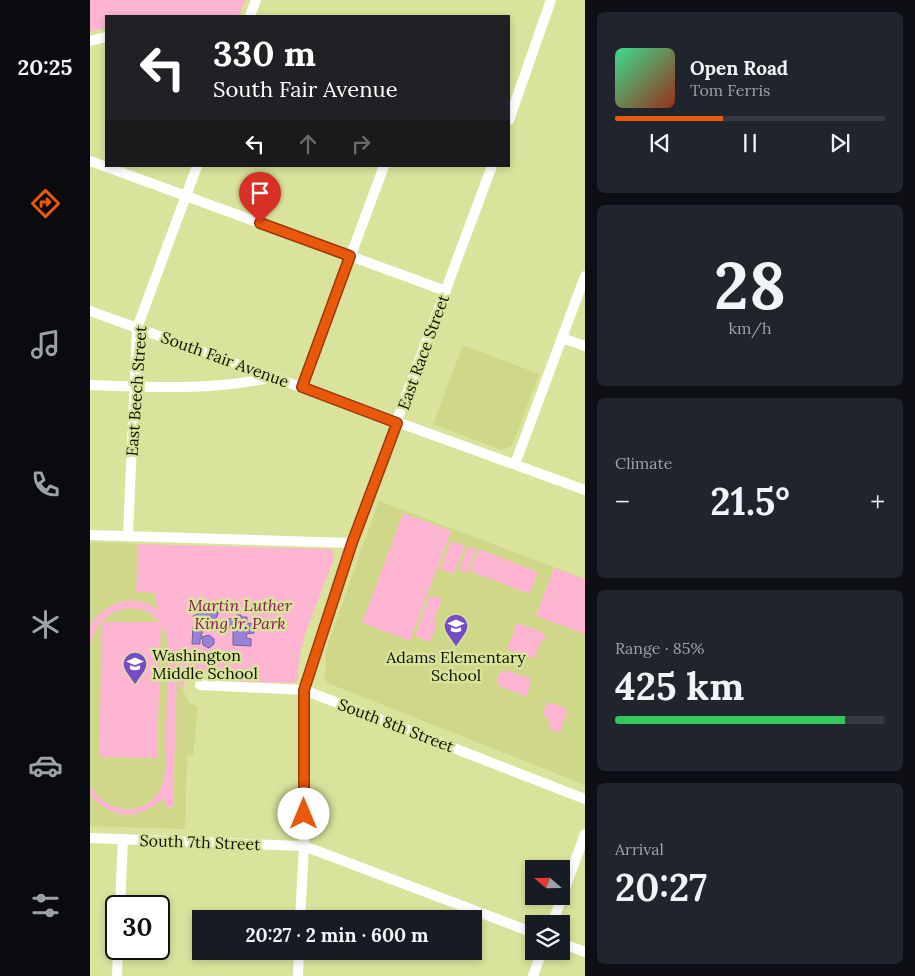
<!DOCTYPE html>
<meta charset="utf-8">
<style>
:root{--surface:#171b24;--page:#20242c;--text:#f1f3f6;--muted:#9ea1a6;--line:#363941;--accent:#ea580c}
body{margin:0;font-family:Lora,serif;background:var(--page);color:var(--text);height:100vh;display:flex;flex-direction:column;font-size:19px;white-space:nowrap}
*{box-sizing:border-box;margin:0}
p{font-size:16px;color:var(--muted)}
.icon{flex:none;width:28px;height:28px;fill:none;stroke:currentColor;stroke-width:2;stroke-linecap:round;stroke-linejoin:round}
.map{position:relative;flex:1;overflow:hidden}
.side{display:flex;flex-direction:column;gap:12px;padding:12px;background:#0d0f14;width:330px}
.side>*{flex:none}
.hud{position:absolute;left:15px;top:15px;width:405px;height:152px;border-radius:0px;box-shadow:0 2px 8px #0003;background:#202124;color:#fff;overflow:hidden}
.needle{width:32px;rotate:290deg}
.fabs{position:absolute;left:435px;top:860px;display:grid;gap:10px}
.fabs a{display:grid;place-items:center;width:45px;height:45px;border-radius:0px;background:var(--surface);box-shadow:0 2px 8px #0003;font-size:25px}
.speed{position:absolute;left:15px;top:895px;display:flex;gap:10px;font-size:25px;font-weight:700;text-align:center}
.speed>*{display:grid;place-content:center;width:65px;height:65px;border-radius:50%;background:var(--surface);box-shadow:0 2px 8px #0003;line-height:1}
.speed .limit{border:2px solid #111;border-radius:8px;background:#fff;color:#111}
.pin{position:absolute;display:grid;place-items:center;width:42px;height:42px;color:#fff;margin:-51px -21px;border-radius:50% 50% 50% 0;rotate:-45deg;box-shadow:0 0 5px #0007}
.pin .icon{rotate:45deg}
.me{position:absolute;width:55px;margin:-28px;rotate:0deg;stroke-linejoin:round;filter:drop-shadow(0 0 4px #0008)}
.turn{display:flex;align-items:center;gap:18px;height:105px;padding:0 25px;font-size:22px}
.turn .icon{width:65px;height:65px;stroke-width:2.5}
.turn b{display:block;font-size:35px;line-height:42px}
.lanes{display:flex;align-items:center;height:48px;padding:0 25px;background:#0003;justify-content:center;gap:25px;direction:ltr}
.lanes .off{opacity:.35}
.big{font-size:38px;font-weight:800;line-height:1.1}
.side .widget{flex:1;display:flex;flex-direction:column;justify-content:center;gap:8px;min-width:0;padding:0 18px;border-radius:8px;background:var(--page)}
.side .dial{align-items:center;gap:0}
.dial b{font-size:65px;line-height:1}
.song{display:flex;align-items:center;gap:15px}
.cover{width:60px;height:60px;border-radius:8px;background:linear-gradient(135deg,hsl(150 70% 55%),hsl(10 70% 35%))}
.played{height:5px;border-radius:2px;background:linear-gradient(90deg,var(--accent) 40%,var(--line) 40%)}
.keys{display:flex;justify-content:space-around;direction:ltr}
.heat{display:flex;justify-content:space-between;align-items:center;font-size:28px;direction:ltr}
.charge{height:8px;border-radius:4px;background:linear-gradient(90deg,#34c759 85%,var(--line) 0)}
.trip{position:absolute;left:102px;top:910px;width:290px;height:50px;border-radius:0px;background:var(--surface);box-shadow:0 2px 8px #0003;font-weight:800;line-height:50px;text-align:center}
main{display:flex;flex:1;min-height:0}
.menu{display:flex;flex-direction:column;width:90px;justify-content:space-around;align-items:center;background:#090b0e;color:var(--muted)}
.menu .icon{width:35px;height:35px}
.menu .current{color:var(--accent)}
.menu b{font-size:22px;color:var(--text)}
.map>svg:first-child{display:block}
.built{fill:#ced888}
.green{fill:#fdb5d1}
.water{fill:#9882d7;stroke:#706196}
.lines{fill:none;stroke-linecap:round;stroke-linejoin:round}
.minor{stroke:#fff;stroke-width:10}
.route-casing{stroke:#983908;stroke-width:12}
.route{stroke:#ea580c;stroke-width:9}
.labels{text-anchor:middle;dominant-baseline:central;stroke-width:5;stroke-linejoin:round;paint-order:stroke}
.street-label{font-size:16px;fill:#111300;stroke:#d9e39b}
.park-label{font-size:16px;font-style:italic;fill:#881853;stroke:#d9e39b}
.poi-label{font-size:16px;fill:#111300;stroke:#d9e39b;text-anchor:start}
</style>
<main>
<nav class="menu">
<b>20:25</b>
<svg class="icon current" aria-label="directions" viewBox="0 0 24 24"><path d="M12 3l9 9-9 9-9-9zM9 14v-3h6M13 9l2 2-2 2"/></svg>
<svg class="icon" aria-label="music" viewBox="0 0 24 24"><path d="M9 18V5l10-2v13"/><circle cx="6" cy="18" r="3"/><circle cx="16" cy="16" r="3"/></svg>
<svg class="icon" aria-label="phone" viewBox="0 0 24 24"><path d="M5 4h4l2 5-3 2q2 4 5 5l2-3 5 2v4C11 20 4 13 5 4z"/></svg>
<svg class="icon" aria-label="climate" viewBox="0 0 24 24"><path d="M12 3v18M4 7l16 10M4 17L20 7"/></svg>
<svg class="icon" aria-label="car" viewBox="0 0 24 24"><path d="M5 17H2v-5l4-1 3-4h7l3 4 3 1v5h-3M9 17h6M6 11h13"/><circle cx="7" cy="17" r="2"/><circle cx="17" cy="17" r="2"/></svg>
<svg class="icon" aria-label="filters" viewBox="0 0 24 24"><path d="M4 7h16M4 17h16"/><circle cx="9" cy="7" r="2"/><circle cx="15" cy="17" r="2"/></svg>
</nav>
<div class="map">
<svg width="495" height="976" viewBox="0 0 495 976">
<rect width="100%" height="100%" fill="#d9e39b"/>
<g class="built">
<polygon points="373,345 449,374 422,446 411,450 343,424"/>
<polygon points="289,501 495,579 495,785 235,682 236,653 239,641"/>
<polygon points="0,542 48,544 46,591 66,593 80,621 87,677 98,701 108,708 103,756 97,755 95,829 0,826"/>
</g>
<g class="green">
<polygon points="0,0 155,0 149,16 16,16 16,28 0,32"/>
<polygon points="313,513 361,531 320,641 272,623"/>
<polygon points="361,541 375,546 364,574 350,569"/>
<path d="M48 544 241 549 245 556 215 634 209 660 208 680 203 683C179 682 153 683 129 680 121 679 117 670 109 670 98 670 95 680 93 689L87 678 83 807H75L74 798C47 820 28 821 1 797L0 785C15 815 57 819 72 786 74 781 74 775 75 770L78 644 75 632 71 625 67 758 9 757 12 622H69C45 592 1 615 0 650V626L4 619 15 609 28 602 43 600 57 603 70 610 66 604 65 593 46 592Z"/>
<polygon points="378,547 386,550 377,573 369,570"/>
<polygon points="389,549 448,572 439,594 380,571"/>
<polygon points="464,568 495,579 495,634 446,616"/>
<polygon points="340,595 352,599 344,621 347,623 340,642 325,636"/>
<polygon points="427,623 452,632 456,638 455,640 451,641 444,659 417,649"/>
<path d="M416 670 441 679 437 697 409 686C406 679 407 673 416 670Z"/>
<polygon points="457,702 476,708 477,711 470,733 459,729 459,720 453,714"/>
</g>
<g class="water">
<polygon points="117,610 129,611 125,621 111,634 112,637 119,635 124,639 124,644 119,648 113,645 112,638 110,639 110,644 102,644 103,627 108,629 110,625 103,616"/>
<polygon points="147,615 151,615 151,617 157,617 157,623 164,624 164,633 156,634 157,638 161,639 161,646 143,645 143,630 139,628 137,624 139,619 147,617"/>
</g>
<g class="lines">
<g class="minor">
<polyline points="160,16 166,0"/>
<polyline points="0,41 16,37"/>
<polyline points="419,120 461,0"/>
<polyline points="0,161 356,291"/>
<polyline points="0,311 495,490"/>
<polyline points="472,338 495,346"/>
<path d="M0 385C61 387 123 391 183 377"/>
<polyline points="212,387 294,166"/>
<polyline points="425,464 495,276"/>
<polyline points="0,535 261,543"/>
<polyline points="38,535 47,328 107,166"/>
<polyline points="110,685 214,690 495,799"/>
<polyline points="0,838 214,846 444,933"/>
<polyline points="30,906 33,839"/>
<polyline points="210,919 214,846 214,690 261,543 402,166"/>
<polyline points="462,924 495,834"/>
<polyline points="471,943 495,952"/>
<polyline points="27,976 28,949"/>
<polyline points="208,976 209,951"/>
<polyline points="443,976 452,951"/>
</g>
</g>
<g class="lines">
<defs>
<polyline id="route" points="170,223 260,256 212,387 307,423 262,543 214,690 214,814"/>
</defs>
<use href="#route" class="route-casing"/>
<use href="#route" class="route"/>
</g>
<defs>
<symbol id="school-pin" viewBox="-11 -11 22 30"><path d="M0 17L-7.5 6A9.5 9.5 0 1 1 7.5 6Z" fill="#744cc5" stroke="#d9e39b"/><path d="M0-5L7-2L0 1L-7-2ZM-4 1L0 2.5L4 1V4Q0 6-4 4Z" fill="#fff"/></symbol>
</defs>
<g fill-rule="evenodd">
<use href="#school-pin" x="352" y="612" width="28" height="38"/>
<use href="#school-pin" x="31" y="650" width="28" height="38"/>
</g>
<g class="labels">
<g class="street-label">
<text transform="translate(333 352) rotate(-70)">East Race Street</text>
<text transform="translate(135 359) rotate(20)">South Fair Avenue</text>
<text transform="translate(46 391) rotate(-86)">East Beech Street</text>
<text transform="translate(306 725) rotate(21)">South 8th Street</text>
<text transform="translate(110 842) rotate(2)">South 7th Street</text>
</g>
<g class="park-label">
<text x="150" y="605">Martin Luther<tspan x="150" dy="18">King Jr. Park</tspan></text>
</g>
<g class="poi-label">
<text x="62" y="655">Washington<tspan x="62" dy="18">Middle School</tspan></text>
<text x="366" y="657" text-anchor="middle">Adams Elementary<tspan x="366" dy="18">School</tspan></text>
</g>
</g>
</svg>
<div class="fabs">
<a><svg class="needle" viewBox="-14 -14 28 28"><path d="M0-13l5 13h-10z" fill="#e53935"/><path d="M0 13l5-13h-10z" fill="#9ea1a6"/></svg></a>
<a><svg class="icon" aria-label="layers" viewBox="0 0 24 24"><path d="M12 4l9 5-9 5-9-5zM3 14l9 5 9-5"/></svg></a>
</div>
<div class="speed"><div class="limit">30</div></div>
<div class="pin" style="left:170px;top:223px;background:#d93025"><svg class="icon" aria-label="arrive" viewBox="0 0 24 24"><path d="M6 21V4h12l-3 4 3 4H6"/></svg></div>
<svg class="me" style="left:214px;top:814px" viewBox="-20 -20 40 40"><circle r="19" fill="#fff"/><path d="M0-13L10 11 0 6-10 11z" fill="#ea580c"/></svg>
<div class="trip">20:27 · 2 min · 600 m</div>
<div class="hud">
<div class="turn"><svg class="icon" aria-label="left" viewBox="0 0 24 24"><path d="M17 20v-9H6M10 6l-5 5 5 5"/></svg><div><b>330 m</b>South Fair Avenue</div></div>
<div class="lanes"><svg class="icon" aria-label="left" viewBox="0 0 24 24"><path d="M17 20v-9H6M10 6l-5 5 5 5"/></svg><svg class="icon off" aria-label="ahead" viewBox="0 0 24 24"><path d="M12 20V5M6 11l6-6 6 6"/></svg><svg class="icon off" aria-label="right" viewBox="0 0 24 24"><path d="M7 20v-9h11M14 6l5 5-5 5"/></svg></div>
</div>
</div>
<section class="side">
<div class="widget">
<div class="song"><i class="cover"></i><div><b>Open Road</b><p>Tom Ferris</p></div></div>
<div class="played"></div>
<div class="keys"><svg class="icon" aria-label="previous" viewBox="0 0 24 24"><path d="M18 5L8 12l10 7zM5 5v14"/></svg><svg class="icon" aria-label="pause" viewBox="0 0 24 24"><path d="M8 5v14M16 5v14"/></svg><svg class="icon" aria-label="next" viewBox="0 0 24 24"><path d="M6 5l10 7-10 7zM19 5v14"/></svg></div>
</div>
<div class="widget dial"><b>28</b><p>km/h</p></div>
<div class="widget"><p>Climate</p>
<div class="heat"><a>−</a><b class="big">21.5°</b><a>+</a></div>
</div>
<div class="widget"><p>Range · 85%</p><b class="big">425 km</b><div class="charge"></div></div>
<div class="widget"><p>Arrival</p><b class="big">20:27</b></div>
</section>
</main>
